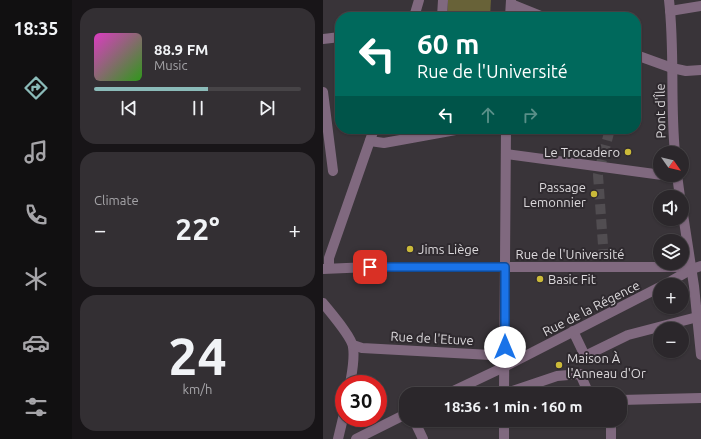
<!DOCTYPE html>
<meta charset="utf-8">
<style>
:root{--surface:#2b272b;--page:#332f33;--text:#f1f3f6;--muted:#a6a5a9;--line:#474447;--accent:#8bbbb9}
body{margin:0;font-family:Ubuntu,sans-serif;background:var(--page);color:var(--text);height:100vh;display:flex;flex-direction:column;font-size:15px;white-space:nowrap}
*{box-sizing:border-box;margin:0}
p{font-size:13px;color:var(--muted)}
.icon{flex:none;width:22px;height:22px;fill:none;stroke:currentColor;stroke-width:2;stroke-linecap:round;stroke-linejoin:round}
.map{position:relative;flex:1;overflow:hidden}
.sheet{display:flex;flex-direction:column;gap:8px;padding:8px;background:#181518;width:251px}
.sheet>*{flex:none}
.guide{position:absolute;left:12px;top:12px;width:306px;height:122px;border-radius:16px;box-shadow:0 1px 3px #0004,0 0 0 1px var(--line);background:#00695c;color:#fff;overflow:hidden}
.needle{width:26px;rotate:124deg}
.tools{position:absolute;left:330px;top:146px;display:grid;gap:8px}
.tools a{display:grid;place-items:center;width:36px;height:36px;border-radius:50%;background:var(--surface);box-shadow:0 1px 3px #0004,0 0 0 1px var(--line);font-size:20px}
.speed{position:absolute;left:12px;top:375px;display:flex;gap:8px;font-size:20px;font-weight:700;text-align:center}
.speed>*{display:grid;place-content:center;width:52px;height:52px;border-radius:50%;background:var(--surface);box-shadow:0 1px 3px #0004,0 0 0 1px var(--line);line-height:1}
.speed .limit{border:6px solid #d22;background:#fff;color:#111}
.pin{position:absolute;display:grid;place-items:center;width:34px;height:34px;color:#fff;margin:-17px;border-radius:8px;box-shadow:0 2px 6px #0006}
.me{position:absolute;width:44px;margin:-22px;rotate:0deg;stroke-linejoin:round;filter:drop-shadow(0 0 3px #0008)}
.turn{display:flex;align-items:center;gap:14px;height:84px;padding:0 16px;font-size:18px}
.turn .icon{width:52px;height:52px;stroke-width:2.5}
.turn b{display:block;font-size:28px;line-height:34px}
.lanes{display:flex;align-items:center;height:38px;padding:0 16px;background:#0003;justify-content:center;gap:20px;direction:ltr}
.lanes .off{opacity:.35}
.big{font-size:30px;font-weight:700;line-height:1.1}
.sheet .widget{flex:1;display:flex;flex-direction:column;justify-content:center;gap:6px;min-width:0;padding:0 14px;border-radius:16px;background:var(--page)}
.sheet .dial{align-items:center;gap:0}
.dial b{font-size:52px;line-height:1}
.song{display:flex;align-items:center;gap:12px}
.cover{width:48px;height:48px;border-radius:6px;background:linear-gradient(135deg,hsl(310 70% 55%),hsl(110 70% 35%))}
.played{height:4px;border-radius:2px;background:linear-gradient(90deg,var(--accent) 55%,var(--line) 55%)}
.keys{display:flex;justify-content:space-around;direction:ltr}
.heat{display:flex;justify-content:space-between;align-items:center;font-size:22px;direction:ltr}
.trip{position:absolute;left:76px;top:387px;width:228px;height:40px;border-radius:16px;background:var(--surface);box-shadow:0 1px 3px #0004,0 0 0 1px var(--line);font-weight:700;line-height:40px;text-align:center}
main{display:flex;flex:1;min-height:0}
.tabs{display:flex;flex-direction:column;width:72px;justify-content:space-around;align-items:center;background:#111011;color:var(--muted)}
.tabs .icon{width:28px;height:28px}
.tabs .current{color:var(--accent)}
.tabs b{font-size:18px;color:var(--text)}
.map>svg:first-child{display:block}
.green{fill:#686238}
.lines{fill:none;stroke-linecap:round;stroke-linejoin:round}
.minor-tunnel{stroke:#514d51;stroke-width:10;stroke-dasharray:10 5;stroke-linecap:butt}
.minor{stroke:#80697f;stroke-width:10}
.route-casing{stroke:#114b97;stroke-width:10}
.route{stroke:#1a73e8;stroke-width:7}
.poi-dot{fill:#cbba39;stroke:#2f2a2f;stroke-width:1.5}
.labels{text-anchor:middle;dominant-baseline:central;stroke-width:4;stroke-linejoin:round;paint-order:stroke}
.street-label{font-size:13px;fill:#dcd9dc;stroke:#2f2a2f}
.poi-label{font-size:13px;fill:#dcd9dc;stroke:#2f2a2f;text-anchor:start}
</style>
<main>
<nav class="tabs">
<b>18:35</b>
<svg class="icon current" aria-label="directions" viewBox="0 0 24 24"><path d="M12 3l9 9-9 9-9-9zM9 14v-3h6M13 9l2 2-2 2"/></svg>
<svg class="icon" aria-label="music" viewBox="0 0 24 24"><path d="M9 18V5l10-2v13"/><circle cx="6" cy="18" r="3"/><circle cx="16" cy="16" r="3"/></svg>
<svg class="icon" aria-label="phone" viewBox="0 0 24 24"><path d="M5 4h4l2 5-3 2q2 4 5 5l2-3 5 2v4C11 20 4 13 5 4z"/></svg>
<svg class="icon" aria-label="climate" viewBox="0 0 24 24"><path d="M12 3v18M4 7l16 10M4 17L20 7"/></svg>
<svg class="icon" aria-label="car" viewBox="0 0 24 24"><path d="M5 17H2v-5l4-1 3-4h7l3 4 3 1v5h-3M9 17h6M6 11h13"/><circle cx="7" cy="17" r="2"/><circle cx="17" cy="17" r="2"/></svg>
<svg class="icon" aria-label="filters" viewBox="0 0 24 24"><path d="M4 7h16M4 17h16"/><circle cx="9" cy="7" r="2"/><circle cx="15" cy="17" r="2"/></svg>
</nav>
<section class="sheet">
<div class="widget">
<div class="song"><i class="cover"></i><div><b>88.9 FM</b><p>Music</p></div></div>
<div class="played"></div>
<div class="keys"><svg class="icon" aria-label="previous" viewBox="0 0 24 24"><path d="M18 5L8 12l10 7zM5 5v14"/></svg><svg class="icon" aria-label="pause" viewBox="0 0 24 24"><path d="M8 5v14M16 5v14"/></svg><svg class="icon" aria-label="next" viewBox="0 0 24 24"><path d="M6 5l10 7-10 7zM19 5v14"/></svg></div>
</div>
<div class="widget"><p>Climate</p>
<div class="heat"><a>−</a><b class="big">22°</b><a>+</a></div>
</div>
<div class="widget dial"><b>24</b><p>km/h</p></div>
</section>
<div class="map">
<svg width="378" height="439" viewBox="0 0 378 439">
<rect width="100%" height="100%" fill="#393439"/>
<polygon class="green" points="125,0 168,0 167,17 124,17"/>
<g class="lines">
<polyline class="minor-tunnel" points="281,259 275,175 287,129"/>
<g class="minor">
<path d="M346 0C352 51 347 102 352 153"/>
<polyline points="188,4 220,17"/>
<polyline points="347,11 378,6"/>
<polyline points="91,17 96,0"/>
<polyline points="119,17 120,0"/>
<polyline points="187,17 188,0"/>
<polyline points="0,39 17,37"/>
<polyline points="313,55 349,68 363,71 378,70"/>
<polyline points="0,92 10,171"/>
<polyline points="47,141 61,143 138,129"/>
<polyline points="183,154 354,177"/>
<polyline points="354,175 357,197"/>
<polyline points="359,208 371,286 378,355"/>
<polyline points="6,268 6,258 51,129"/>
<polyline points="0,269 47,267 358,267 369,269"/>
<polyline points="341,285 369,269 378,266"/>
<path d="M0 303C7 312 29 337 30 347 32 359 29 372 27 384"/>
<polyline points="250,331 262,356"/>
<polyline points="30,345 39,348 168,355 181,367"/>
<polyline points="262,356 305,335 378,316"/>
<polyline points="257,374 266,394"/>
<polyline points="124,394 181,367 337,287"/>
<polyline points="181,394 183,129"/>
<polyline points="181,394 234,376 257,374"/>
<polyline points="297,400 378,398"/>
<polyline points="91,420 100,439"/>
<polyline points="181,420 181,439"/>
<polyline points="15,439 21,414"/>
<polyline points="33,439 83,414"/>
<polyline points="288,439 288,420"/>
</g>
</g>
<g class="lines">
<defs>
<polyline id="route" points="47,267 182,267 182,347"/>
</defs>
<use href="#route" class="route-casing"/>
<use href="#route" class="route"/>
</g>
<g class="poi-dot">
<circle cx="305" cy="152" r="4"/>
<circle cx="271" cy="194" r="4"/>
<circle cx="87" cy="249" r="4"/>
<circle cx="217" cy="279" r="4"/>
<circle cx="236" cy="365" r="4"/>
</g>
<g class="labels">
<g class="street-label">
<text transform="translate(337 111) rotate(-91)">Pont d'Île</text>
<text x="247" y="254">Rue de l'Université</text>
<text transform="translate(268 308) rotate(-27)">Rue de la Régence</text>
<text transform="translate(109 338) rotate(3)">Rue de l'Etuve</text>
</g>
<g class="poi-label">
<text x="297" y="152" text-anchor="end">Le Trocadero</text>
<text x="263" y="187" text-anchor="end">Passage<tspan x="263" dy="15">Lemonnier</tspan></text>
<text x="95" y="249">Jims Liège</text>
<text x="225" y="279">Basic Fit</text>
<text x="244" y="358">Maison À<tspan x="244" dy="15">l'Anneau d'Or</tspan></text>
</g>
</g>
</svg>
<div class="tools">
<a><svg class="needle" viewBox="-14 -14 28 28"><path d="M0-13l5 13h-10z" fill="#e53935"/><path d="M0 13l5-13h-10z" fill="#a6a5a9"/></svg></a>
<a><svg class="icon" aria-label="sound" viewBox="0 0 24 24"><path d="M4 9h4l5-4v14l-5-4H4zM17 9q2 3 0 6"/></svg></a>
<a><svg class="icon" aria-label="layers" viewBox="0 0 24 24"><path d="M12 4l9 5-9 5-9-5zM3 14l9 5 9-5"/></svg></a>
<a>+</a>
<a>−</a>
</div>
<div class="speed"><div class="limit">30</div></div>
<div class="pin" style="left:47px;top:267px;background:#d93025"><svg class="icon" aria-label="arrive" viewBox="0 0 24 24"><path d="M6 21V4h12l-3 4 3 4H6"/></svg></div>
<svg class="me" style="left:182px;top:347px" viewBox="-20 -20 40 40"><circle r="19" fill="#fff"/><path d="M0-13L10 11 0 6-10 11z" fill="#1a73e8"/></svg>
<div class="trip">18:36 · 1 min · 160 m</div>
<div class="guide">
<div class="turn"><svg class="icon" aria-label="left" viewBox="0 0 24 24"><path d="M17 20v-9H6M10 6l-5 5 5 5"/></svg><div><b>60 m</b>Rue de l'Université</div></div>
<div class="lanes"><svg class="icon" aria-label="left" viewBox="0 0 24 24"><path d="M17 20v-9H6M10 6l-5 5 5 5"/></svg><svg class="icon off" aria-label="ahead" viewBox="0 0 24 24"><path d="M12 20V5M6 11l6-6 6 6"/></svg><svg class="icon off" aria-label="right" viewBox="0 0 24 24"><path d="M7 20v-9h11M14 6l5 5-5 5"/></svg></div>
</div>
</div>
</main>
